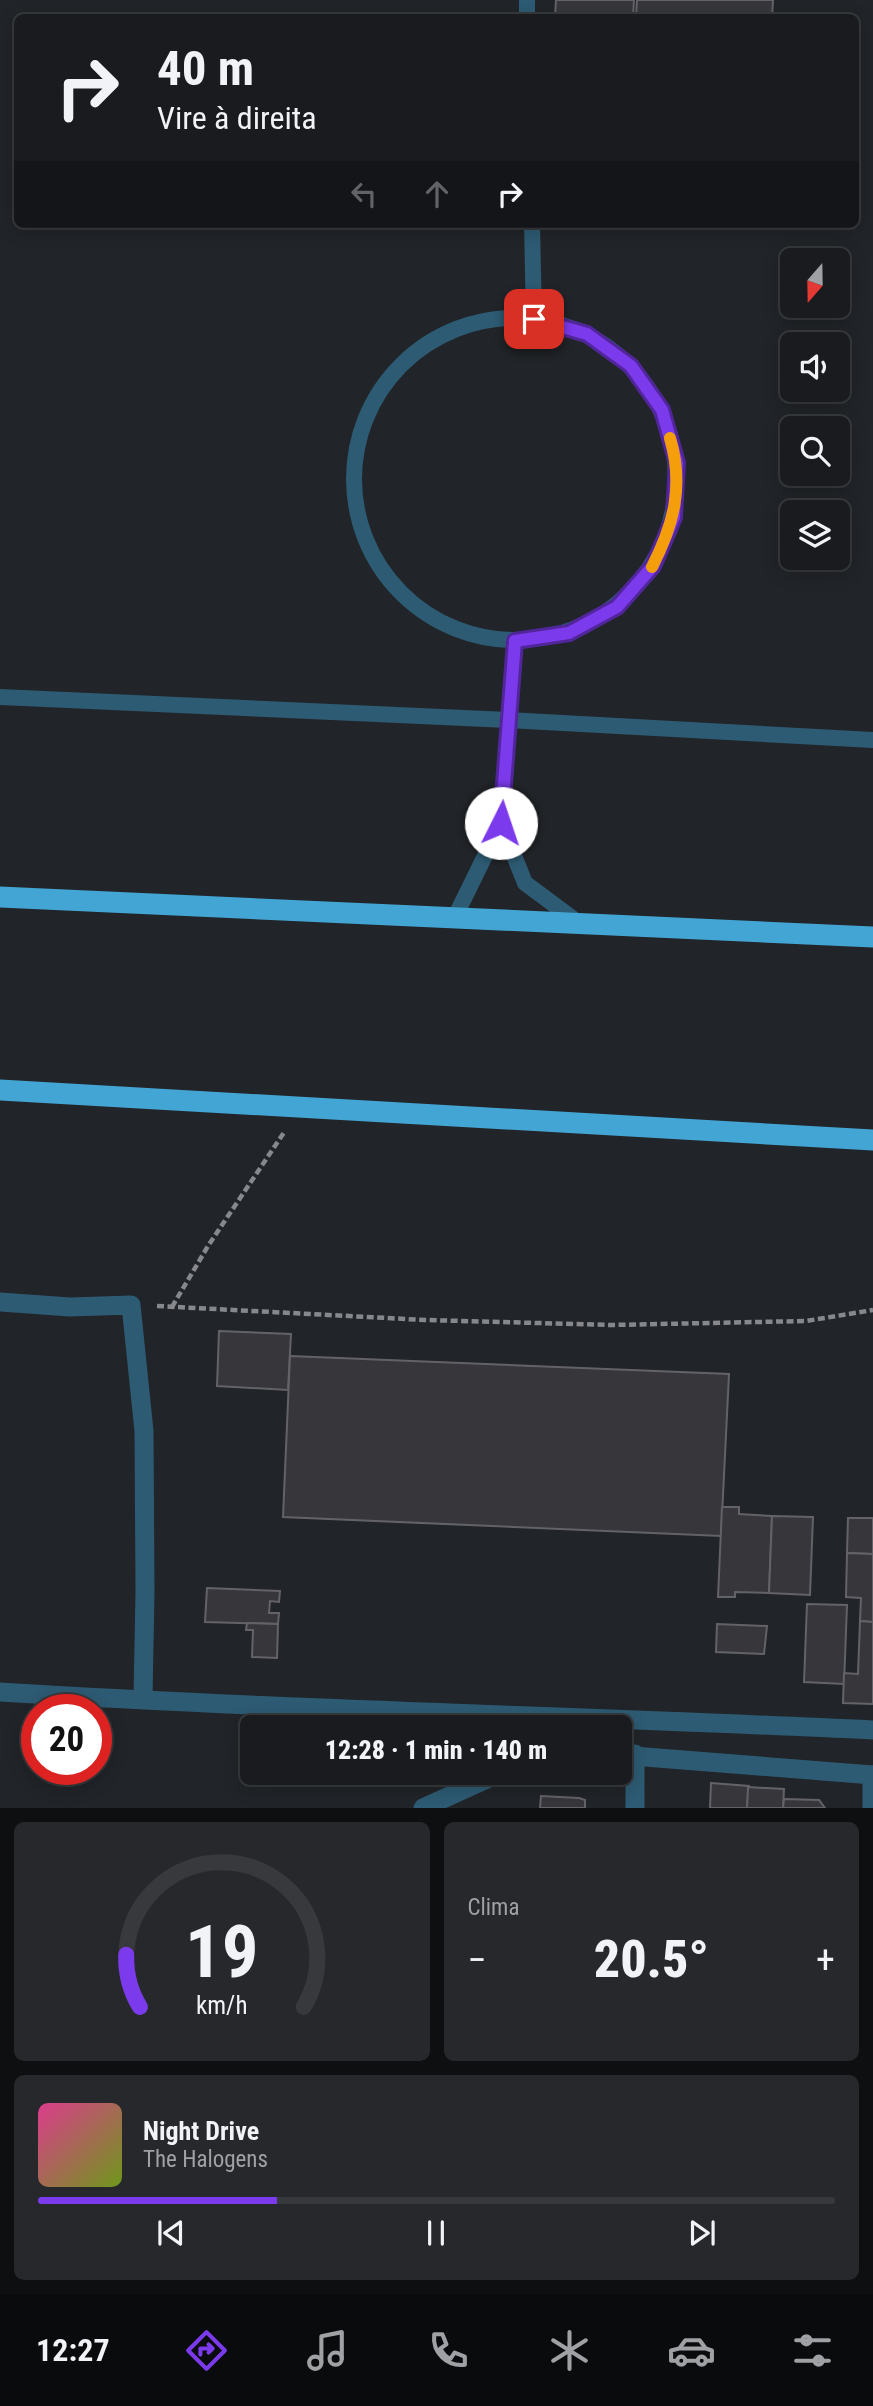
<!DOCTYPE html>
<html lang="pt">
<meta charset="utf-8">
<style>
:root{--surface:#191b1e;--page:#26282b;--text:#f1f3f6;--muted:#9fa1a4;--line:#37393c;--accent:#7c3aed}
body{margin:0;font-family:"Roboto Condensed",sans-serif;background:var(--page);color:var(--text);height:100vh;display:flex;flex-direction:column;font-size:26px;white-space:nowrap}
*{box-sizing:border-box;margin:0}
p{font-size:23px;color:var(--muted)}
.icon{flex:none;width:38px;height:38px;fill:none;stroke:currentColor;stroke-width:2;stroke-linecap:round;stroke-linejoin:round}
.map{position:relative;height:1808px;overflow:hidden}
.sheet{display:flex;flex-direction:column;gap:14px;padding:14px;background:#0e0f10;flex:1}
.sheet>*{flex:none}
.banner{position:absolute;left:14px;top:14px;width:845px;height:214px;border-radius:10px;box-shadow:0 4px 18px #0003,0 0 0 2px var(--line);background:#191b1e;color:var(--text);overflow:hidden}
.needle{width:46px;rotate:200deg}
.fabs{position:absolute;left:780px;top:248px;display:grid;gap:14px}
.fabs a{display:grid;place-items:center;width:70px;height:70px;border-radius:10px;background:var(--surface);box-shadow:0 4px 18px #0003,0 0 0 2px var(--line);font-size:35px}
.speed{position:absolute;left:21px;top:1694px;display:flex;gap:14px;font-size:35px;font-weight:700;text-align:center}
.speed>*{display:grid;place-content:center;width:91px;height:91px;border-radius:50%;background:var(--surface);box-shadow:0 4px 18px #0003,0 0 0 2px var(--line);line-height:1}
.speed .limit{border:10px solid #d22;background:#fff;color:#111}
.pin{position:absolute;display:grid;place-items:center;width:60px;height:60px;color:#fff;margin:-30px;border-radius:14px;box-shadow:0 4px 10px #0006}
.me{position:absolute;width:77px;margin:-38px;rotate:4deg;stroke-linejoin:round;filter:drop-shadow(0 0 5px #0008)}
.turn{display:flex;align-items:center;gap:24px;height:147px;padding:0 28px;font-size:32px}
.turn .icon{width:91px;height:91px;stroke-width:2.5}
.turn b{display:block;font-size:49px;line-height:60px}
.lanes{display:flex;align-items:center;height:66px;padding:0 28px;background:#0003;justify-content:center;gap:35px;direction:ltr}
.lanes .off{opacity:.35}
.big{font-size:52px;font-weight:800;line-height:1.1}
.sheet .widget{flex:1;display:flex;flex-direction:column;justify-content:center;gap:10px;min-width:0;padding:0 24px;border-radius:10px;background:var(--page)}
.sheet .dial{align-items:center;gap:0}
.dial svg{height:182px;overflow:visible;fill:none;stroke:var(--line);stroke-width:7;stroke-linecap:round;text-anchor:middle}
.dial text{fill:var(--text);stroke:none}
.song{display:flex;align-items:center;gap:21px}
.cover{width:84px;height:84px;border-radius:10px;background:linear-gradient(135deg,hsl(330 70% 55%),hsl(80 70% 35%))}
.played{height:7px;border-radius:4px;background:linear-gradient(90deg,var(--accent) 30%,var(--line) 30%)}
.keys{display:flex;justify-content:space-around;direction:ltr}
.heat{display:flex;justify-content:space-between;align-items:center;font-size:38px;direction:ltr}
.sheet .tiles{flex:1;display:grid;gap:14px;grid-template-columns:1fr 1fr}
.widget:last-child{grid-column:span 2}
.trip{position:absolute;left:240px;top:1715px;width:392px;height:70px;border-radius:10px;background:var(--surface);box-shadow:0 4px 18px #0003,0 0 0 2px var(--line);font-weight:800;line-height:70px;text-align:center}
.tabs{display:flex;height:112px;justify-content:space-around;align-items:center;background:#0a0b0c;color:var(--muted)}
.tabs .icon{width:49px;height:49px}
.tabs .selected{color:var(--accent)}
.tabs b{font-size:32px;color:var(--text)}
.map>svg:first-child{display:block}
.building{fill:#37363b;stroke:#636268;stroke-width:2}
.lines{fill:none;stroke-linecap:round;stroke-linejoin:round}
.path{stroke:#86888c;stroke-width:4.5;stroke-dasharray:7 3.5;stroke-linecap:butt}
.service{stroke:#2d5b73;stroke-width:16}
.minor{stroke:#2d5b73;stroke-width:19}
.tertiary{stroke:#2d5b73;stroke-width:19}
.motorway{stroke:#43a5d3;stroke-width:21}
.route-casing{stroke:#51269a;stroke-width:18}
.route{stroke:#7c3aed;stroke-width:12}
.slow{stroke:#f59e0b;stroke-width:12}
</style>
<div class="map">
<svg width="873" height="1808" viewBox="0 0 873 1808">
<rect width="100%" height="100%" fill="#212428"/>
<g class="building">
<polygon points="556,0 634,0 633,18 576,15 576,18 555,18"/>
<polygon points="637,0 773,0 772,18 636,18"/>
<polygon points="219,1331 291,1334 288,1390 217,1386"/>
<polygon points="290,1356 729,1374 721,1536 283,1517"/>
<polygon points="722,1507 739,1507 739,1514 772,1516 769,1593 735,1592 735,1597 718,1597"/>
<polygon points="772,1516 813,1517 810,1595 769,1593"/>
<polygon points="848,1518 873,1518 873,1554 847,1553"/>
<polygon points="847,1553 873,1554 873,1622 860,1621 861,1598 846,1597"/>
<polygon points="207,1588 280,1591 279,1602 270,1601 269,1613 279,1613 278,1624 205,1622"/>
<polygon points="807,1604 847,1605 844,1684 804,1682"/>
<polygon points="860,1621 873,1622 873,1704 843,1703 844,1673 858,1674"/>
<polygon points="247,1623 278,1624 277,1658 252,1657 253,1630 246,1630"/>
<polygon points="717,1624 767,1626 764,1654 716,1652"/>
<polygon points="711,1783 749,1786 747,1808 710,1808"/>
<polygon points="748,1787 784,1789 783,1808 747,1808"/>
<polygon points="541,1796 579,1798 585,1800 585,1808 540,1808"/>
<polygon points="784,1799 819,1800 825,1808 783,1808"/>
</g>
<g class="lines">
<g class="path">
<polyline points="157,1306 425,1320 612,1325 806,1321 873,1310"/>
<polyline points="172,1307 208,1246 285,1131"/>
</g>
<g class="service">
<polyline points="527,0 527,18"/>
<polyline points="532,224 534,319"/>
<circle cx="515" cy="479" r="161"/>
<polyline points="0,697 508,720 873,740"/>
<polyline points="501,823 525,883 580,924"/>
<polyline points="455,917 501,823 515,641"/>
</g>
<g class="minor">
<polyline points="0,1302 70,1307 131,1305 144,1431 145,1592 143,1698"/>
<polyline points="635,1808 635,1754"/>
<polyline points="872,1808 872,1775"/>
</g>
<g class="tertiary">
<path d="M0 1692C291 1710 582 1716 873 1730"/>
<polyline points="620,1755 873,1775"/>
<polyline points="423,1808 500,1773"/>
</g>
<g class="motorway">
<polyline points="0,897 873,937"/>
<polyline points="0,1090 873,1140"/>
</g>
</g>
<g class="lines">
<defs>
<polyline id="route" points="501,823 515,641 569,633 617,607 653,566 664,541 674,517 677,463 662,410 631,366 587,334 534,319"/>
</defs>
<use href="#route" class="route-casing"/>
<use href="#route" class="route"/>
<path class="slow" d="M652 567C674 524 684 486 670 438"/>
</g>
</svg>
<div class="fabs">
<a><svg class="needle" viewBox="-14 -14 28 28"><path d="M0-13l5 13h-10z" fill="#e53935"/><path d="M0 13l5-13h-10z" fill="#9fa1a4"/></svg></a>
<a><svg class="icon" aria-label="sound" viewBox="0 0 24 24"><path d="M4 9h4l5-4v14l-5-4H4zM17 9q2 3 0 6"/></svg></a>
<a><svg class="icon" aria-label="search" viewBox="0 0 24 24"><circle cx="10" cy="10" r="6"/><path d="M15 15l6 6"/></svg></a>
<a><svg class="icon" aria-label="layers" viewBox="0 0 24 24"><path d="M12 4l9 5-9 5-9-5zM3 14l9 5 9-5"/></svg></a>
</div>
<div class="speed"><div class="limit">20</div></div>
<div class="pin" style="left:534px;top:319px;background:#d93025"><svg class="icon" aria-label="arrive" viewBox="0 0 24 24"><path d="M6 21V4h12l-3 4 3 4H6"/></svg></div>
<svg class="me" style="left:501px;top:823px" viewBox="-20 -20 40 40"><circle r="19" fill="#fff"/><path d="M0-13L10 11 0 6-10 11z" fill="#7c3aed"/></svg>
<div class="trip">12:28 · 1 min · 140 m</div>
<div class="banner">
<div class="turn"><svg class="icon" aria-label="right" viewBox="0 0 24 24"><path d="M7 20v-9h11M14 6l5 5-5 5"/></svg><div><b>40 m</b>Vire à direita</div></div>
<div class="lanes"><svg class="icon off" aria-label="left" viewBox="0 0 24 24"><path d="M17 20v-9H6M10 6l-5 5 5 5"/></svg><svg class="icon off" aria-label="ahead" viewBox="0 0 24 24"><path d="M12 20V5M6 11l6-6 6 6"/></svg><svg class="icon" aria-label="right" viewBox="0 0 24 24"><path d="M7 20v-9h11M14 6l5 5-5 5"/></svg></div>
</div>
</div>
<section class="sheet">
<div class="tiles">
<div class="widget dial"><svg viewBox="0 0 100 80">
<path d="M14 69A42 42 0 1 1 86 69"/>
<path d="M14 69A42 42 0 0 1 8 46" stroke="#7c3aed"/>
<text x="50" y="56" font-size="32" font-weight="700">19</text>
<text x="50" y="72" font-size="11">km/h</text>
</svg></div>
<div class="widget"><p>Clima</p>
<div class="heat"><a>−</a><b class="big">20.5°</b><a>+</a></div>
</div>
<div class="widget">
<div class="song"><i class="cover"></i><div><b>Night Drive</b><p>The Halogens</p></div></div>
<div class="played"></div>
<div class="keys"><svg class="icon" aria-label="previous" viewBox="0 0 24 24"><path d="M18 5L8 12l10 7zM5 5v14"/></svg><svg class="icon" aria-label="pause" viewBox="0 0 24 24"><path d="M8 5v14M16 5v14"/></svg><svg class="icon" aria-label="next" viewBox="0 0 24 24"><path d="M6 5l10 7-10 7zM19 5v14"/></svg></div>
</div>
</div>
</section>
<nav class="tabs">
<b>12:27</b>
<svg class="icon selected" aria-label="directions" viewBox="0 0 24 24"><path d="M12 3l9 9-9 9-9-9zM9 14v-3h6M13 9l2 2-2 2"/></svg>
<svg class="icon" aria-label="music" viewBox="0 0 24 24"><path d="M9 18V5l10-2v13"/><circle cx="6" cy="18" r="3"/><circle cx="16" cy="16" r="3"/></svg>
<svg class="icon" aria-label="phone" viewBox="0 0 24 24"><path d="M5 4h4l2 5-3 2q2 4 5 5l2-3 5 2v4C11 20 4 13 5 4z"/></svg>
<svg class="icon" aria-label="climate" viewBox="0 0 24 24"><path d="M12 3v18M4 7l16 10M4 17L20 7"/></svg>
<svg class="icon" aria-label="car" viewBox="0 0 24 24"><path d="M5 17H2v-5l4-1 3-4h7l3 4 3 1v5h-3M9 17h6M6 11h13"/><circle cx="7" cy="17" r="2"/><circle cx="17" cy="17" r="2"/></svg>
<svg class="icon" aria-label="filters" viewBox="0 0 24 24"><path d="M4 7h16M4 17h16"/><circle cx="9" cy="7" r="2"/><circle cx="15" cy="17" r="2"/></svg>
</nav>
